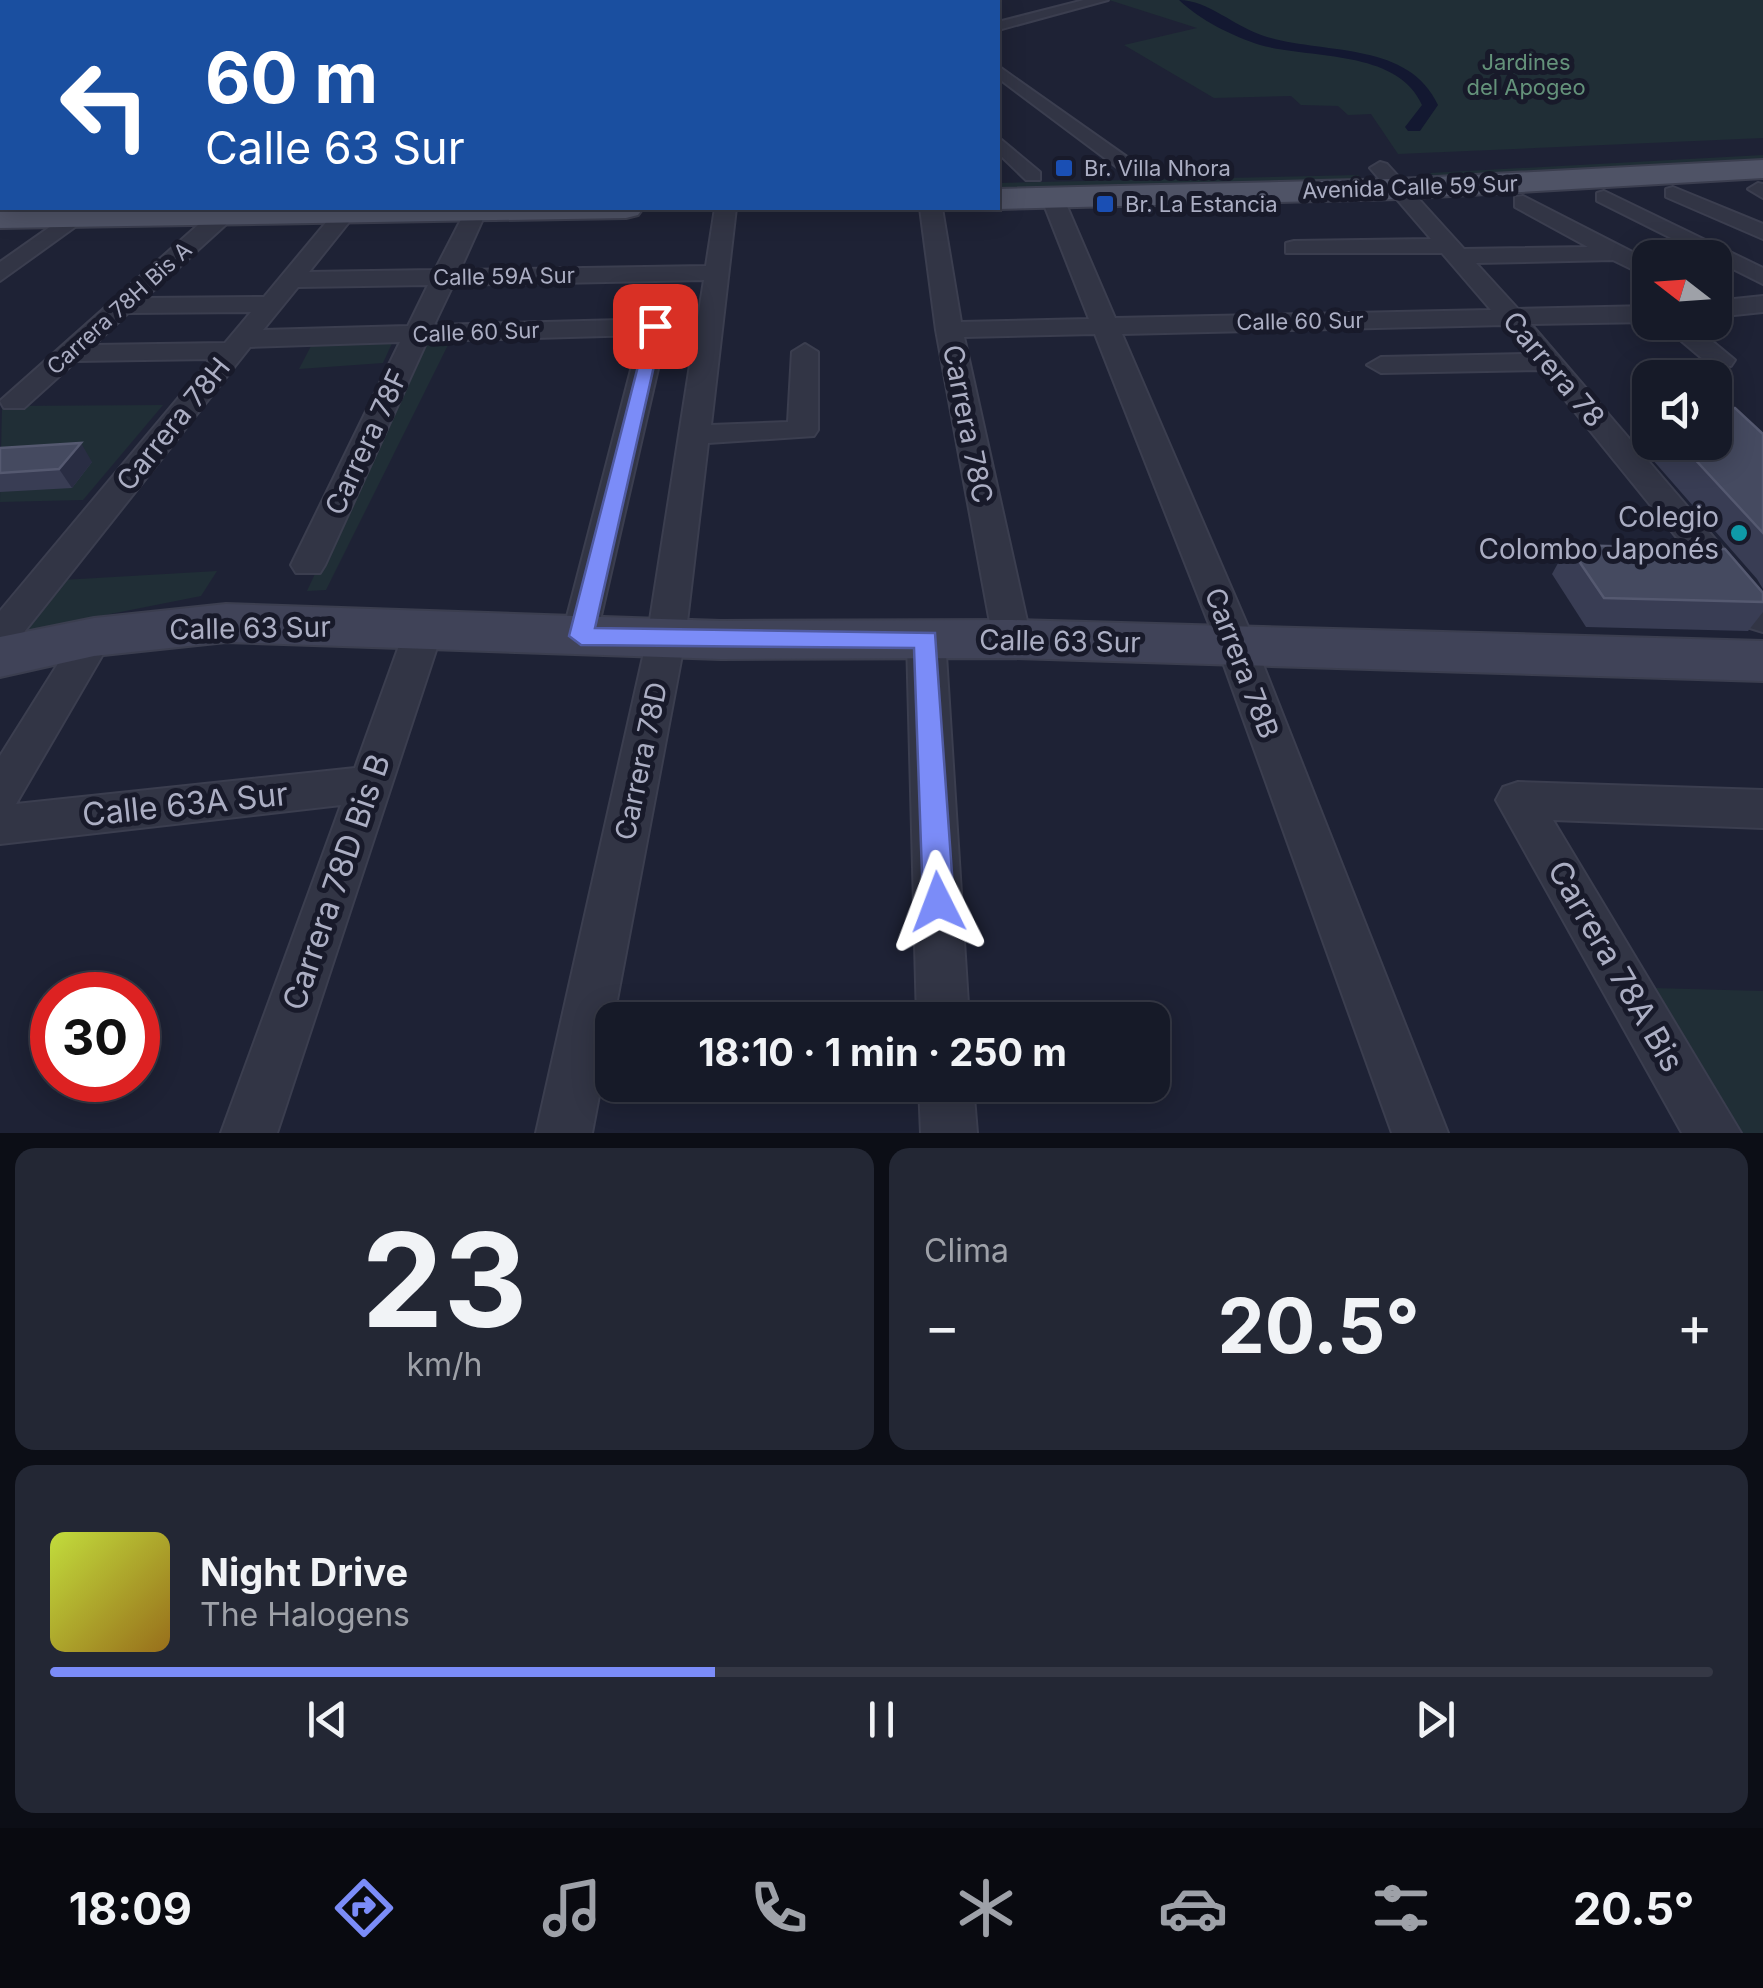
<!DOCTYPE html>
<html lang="es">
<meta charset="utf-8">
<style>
:root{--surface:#161a28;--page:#232734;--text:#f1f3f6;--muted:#9ea1a8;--line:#353845;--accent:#7b8cf8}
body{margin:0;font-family:Inter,sans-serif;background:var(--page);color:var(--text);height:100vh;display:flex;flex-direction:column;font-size:38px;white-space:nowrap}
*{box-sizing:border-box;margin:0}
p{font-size:32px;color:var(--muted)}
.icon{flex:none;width:55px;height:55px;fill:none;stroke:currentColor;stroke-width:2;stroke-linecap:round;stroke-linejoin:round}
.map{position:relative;height:1133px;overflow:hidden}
.side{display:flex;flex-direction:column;gap:15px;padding:15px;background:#0c0e16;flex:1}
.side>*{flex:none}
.guide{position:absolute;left:0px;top:0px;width:1000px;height:210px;box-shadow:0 5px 25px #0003,0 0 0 2px var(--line);background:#1a4fa0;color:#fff;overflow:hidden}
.needle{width:65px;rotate:287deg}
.buttons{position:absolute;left:1632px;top:240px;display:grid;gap:20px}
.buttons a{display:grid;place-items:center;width:100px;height:100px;border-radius:20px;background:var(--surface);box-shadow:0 5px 25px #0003,0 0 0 2px var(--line);font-size:50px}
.speed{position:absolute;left:30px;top:972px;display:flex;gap:20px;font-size:50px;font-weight:700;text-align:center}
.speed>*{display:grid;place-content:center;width:130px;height:130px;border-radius:50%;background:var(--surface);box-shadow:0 5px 25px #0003,0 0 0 2px var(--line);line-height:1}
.speed .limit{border:15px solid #d22;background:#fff;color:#111}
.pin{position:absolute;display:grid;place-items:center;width:85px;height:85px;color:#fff;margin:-42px;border-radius:20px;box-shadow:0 5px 15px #0006}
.me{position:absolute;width:110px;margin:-55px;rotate:357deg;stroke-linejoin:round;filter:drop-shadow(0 0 8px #0008)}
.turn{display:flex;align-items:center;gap:35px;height:210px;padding:0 40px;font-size:45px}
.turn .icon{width:130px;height:130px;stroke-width:2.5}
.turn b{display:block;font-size:70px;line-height:85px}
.big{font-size:75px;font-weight:700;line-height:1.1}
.side .widget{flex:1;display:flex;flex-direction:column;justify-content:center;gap:15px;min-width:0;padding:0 35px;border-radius:20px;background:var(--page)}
.side .dial{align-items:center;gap:0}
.dial b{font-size:130px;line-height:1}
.song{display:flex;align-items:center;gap:30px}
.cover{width:120px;height:120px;border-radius:15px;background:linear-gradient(135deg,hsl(70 70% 55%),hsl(40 70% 35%))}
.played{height:10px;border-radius:5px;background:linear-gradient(90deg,var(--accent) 40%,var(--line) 40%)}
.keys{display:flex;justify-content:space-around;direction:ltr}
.heat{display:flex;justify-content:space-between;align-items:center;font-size:55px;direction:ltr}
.side .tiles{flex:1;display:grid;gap:15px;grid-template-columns:1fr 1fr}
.widget:last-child{grid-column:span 2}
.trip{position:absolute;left:595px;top:1002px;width:575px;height:100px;border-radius:20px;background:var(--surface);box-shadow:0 5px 25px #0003,0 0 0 2px var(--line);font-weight:700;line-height:100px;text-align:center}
.tabs{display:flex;height:160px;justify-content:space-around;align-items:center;background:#090a10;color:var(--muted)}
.tabs .icon{width:70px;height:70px}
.tabs .current{color:var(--accent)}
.tabs b{font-size:45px;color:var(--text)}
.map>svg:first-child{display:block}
.green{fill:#202e36}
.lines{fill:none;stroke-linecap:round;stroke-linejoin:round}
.canal{fill:#131831;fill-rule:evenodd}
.street-casing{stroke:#3b3e4f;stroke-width:4}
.secondary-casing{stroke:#3b3e4f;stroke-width:4}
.primary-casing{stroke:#3b3e4f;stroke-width:4}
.street{fill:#323545;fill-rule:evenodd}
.secondary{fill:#404358;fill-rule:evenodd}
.primary{fill:#4f5366;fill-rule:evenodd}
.wall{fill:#393d54}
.shaded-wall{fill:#292d43}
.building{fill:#454a60;stroke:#555970;stroke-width:2.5}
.route{fill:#7b8cf8;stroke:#505ba1;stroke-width:2.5}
.transit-dot{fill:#1a4fb4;stroke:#181a2a;stroke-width:4}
.culture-dot{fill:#0f9aa8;stroke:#181a2a;stroke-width:4}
.labels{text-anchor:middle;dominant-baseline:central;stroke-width:10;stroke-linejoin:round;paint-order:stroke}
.far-park-label{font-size:22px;fill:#64927a;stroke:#181a2a}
.far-poi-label{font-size:22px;fill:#abaec3;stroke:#181a2a;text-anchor:start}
.far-street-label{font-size:22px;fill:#abaec3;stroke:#181a2a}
.street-label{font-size:28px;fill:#abaec3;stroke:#181a2a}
.poi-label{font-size:28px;fill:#abaec3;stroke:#181a2a;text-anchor:end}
.near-street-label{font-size:32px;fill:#abaec3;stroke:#181a2a}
</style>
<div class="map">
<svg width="1763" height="1133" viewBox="0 0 1763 1133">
<rect width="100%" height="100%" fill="#1e2235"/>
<g class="green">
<polygon points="1109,0 1763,0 1763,138 1398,154 1371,114 1348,115 1338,106 1301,105 1291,96 1214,98 1124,45 1197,28"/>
<polygon points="1763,155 1763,164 1443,182 1430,173"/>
<polygon points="1358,175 1366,184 998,194 998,183"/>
<polygon points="393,341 383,363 299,369 311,346"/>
<polygon points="449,343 326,590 307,591 422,344"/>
<polygon points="163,405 83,500 0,502 2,406"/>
<polygon points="217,571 201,596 20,632 62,580"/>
<polygon points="1653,988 1763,991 1763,1133 1731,1133"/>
</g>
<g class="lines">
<path class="canal" d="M1179 0C1208 0 1235 27 1264 36 1322 55 1408 40 1438 105L1420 131H1408L1405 127 1422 105C1398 49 1310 59 1260 45 1232 36 1200 20 1179 0Z"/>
<defs>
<g id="street">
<polygon points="760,0 775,0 776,2 762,2"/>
<polygon points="828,0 844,0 845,2 830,2"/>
<polygon points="893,0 910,0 911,2 895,2"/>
<polygon points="958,0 975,0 976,2 960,2"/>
<polygon points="1084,0 1108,0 998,30 998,22"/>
<polygon points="2,51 2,61 0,62 0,52"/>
<polygon points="998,66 1144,169 1144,177 1130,177 998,78"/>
<polygon points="2,132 2,144 0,145 0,133"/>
<polygon points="998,137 1040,172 1040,180 1026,180 998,153"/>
<polygon points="1380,162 1387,164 1464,249 1588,247 1515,207 1515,197 1523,196 1650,261 1650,278 1613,260 1476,263 1518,309 1650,306 1650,322 1531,324 1763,595 1763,632 1750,628 1541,370 1381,373 1367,365 1381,357 1528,354 1504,325 1122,334 1249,629 1448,1133 1392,1133 1211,629 1095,334 964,337 1031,639 1025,649 1012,653 999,649 993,639 936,330 920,208 942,208 961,322 1089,319 1041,197 1052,191 1063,197 1115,318 1491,310 1442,253 1286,253 1286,243 1294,241 1431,239 1370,168"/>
<polygon points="1758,183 1763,184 1763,198 1748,189"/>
<polygon points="1673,187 1763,224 1763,239 1666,197 1666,189"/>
<polygon points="1604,191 1763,268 1763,284 1597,201 1597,193"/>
<path d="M224 208 235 214 232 219 145 298 264 297 338 208H354L357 212 309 272 435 270 467 208 487 210 460 270 706 266 715 208H736L711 425 788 422 792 352 805 344 818 352V430L814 436 708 443 685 639 592 1133H536L647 639 695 333 666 334 594 646 581 650 568 646 562 636 640 335 427 341 325 565 320 573H296L291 565 400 342 250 347 13 646 0 650V611L211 359 76 361 24 408H4L0 401 216 209ZM704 280 698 318 434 325 453 285ZM428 285 408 326 263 330 298 287ZM251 312 225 343 94 345 128 313Z"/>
<polygon points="74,210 82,212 82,222 0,281 0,262"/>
<polygon points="1763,296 1763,312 1715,317 1715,301"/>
<polygon points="1659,322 1689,322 1735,360 1731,366 1711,366"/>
<polygon points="423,619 436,623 442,632 277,1133 221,1133 341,805 0,844 0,756 81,627 94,623 107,627 113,637 16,804 355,768 404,632 410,623"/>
<polygon points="926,625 939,629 945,639 969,1020 917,1020 907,639 913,629"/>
<polygon points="1518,782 1763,790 1763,828 1553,820 1741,1133 1682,1133 1496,800 1503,787"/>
<polygon points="919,1085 973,1085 977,1133 921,1133"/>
</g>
<polygon id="secondary" points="226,604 721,621 1012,620 1763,641 1763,681 1012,658 721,659 226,642 94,656 0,677 0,637 94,618"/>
<g id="primary">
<polygon points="1763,160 1763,178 1398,199 998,209 992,208 998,208 998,189 1398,179"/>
<polygon points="0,208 643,208 638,215 626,218 0,228"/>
</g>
</defs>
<use href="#street" class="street-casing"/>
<use href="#secondary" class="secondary-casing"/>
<use href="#primary" class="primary-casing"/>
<use href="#street" class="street"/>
<use href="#secondary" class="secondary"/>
<use href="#primary" class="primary"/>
</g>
<g class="wall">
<polygon points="1646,407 1650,407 1650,442 1715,442 1763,434 1763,589 1757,579 1631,435"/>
<polygon points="0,448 92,462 72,488 0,492"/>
<polygon points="1568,545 1763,593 1763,612 1748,631 1586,627 1552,574"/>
</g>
<polygon class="shaded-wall" points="81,443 92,462 72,488 59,469"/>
<g class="building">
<polygon points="1715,408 1735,408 1763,434 1763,533 1679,442 1715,442"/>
<polygon points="81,443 59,469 0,473 0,448"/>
<polygon points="1568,545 1725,549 1763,593 1763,602 1604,598"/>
</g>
<polygon class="route" points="649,323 663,326 595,628 935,633 954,902 949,911 938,916 927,911 923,902 914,648 581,645 569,636"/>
<g class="transit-dot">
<rect x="1054" y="158" width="20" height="20" rx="5"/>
<rect x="1095" y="194" width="20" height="20" rx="5"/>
</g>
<circle class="culture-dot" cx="1739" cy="533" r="10"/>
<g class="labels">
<g class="far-park-label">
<text x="1526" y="62">Jardines<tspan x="1526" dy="25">del Apogeo</tspan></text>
</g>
<g class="far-poi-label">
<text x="1084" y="168">Br. Villa Nhora</text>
<text x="1125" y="204">Br. La Estancia</text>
</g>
<g class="far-street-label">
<text transform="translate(1410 187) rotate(-2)">Avenida Calle 59 Sur</text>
<text transform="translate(504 276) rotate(-1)">Calle 59A Sur</text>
<text transform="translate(119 308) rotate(-42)">Carrera 78H Bis A</text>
<text transform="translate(1300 321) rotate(-1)">Calle 60 Sur</text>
<text transform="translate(476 332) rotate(-2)">Calle 60 Sur</text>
</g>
<g class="street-label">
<text transform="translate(1554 369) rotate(50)">Carrera 78</text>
<text transform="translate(173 424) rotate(-51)">Carrera 78H</text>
<text transform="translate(968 424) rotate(79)">Carrera 78C</text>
<text transform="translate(366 442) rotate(-65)">Carrera 78F</text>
<text transform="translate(250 628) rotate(-1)">Calle 63 Sur</text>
<text transform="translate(1060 641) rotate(1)">Calle 63 Sur</text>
<text transform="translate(1242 663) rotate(69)">Carrera 78B</text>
<text transform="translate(641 761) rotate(-78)">Carrera 78D</text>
</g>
<g class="poi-label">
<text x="1719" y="517">Colegio<tspan x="1719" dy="32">Colombo Japonés</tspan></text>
</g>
<g class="near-street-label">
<text transform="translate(185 804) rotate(-6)">Calle 63A Sur</text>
<text transform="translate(336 882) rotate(-71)">Carrera 78D Bis B</text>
<text transform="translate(1616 966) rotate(60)">Carrera 78A Bis</text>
</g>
</g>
</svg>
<div class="buttons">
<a><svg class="needle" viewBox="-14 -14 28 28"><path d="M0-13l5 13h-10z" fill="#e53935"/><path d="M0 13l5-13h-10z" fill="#9ea1a8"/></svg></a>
<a><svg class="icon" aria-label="sound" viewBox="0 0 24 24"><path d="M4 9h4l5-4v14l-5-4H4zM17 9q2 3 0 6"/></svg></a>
</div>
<div class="speed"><div class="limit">30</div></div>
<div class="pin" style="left:655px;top:326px;background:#d93025"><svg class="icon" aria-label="arrive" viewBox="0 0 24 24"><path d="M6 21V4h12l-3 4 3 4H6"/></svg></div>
<svg class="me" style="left:938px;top:902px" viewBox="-20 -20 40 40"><path d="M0-17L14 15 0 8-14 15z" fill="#7b8cf8" stroke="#fff" stroke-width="4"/></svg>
<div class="trip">18:10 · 1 min · 250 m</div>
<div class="guide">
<div class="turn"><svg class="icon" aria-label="left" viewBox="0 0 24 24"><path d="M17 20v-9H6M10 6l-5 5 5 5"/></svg><div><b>60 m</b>Calle 63 Sur</div></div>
</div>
</div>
<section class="side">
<div class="tiles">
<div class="widget dial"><b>23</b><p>km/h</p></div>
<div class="widget"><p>Clima</p>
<div class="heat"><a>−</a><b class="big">20.5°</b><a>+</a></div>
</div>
<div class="widget">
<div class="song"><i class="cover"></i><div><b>Night Drive</b><p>The Halogens</p></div></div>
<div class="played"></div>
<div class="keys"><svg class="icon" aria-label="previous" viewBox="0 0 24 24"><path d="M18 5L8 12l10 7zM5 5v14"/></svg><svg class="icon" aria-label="pause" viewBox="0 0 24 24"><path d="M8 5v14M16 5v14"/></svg><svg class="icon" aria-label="next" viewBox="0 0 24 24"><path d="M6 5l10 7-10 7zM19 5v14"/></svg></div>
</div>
</div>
</section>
<nav class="tabs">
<b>18:09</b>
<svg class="icon current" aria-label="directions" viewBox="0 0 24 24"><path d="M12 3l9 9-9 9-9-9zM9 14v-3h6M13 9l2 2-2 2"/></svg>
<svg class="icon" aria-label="music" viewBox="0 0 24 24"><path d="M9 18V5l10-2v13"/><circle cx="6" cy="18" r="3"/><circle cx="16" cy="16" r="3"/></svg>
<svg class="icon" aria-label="phone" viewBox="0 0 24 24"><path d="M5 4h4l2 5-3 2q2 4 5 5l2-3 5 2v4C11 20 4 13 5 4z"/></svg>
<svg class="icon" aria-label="climate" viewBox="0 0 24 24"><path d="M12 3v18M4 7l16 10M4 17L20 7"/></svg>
<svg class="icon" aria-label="car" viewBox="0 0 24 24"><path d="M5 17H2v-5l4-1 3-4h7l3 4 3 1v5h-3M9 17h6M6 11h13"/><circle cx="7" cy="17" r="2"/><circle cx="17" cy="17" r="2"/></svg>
<svg class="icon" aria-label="filters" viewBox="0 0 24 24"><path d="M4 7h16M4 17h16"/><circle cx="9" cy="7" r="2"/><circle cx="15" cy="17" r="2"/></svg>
<b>20.5°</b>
</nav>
